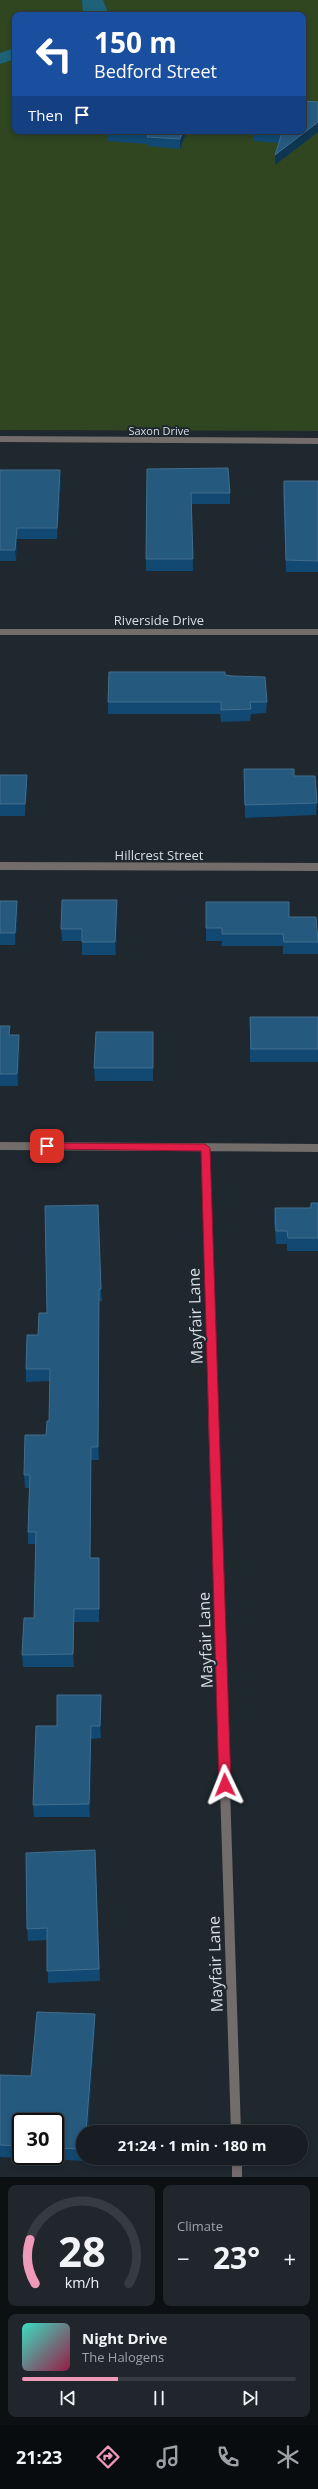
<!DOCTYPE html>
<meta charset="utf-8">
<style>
:root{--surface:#171d23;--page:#20262b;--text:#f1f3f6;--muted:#9ea2a6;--line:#363b41;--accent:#ef9ab8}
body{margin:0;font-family:"Open Sans",sans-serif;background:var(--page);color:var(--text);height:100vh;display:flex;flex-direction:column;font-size:15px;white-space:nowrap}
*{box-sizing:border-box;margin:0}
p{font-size:13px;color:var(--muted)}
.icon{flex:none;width:22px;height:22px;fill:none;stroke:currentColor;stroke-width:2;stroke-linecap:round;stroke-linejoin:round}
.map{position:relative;height:2177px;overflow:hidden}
.drawer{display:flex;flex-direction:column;gap:8px;padding:8px;background:#0d1013;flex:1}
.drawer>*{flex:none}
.hud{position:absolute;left:12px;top:12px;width:294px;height:122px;border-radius:8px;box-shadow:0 2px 6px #0003,0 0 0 1px var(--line);background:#1a4fa0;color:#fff;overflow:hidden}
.speed{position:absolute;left:12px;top:2113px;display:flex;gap:8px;font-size:20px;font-weight:700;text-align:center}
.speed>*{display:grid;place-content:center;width:52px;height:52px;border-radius:50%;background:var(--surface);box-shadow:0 2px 6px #0003,0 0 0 1px var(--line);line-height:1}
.speed .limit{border:2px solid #111;border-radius:6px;background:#fff;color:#111}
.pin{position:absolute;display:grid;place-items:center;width:34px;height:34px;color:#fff;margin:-17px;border-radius:8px;box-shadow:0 2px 6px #0006}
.me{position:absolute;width:44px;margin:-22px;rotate:358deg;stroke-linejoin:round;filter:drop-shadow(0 0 3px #0008)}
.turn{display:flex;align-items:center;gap:14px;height:84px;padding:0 16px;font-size:18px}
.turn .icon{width:52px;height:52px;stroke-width:2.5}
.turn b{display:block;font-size:28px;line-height:34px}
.then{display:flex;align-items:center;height:38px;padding:0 16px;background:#0003;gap:8px;font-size:15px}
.big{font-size:30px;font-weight:700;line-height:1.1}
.drawer .tile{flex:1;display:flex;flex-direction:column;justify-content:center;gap:6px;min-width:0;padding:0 14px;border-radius:8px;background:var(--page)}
.drawer .dial{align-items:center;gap:0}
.dial svg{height:104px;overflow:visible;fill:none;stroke:var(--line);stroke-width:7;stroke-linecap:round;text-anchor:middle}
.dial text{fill:var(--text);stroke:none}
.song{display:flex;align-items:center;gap:12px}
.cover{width:48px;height:48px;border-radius:6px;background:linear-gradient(135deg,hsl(170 70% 55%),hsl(340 70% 35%))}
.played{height:4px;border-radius:2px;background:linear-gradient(90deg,var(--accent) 35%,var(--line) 35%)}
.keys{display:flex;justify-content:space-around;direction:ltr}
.heat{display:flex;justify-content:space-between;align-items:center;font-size:22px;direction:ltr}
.drawer .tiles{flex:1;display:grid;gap:8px;grid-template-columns:1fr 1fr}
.tile:last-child{grid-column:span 2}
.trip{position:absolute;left:76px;top:2125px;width:232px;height:40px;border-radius:20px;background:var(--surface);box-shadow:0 2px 6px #0003,0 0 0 1px var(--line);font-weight:700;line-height:40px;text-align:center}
.menu{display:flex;height:64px;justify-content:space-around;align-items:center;background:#090c0e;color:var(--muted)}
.menu .icon{width:28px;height:28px}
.menu .selected{color:var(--accent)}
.menu b{font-size:18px;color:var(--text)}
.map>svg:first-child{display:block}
.green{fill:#2f4621;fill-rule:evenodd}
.water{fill:#1d6277}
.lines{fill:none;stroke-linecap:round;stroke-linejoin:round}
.minor-far2{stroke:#726c6a;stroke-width:6}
.minor-far1{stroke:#726c6a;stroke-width:8}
.minor{stroke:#726c6a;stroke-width:10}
.wall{fill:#114972;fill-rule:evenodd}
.shaded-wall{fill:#0e3552}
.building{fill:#26597e;stroke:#426e8e}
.route{fill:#e11d48;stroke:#92132f}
.labels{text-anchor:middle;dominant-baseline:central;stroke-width:4;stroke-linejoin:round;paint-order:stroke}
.far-street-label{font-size:11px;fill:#d8dde3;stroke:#1f272f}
.street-label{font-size:13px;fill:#d8dde3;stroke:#1f272f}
.near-street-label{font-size:16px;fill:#d8dde3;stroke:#1f272f}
</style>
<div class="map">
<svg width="318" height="2177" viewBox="0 0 318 2177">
<rect width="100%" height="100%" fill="#1f272f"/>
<path class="green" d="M0 0H318V431L0 430ZM15 15H303V131H15Z"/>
<g class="water">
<polygon points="82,0 103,0 109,15 83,15"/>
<polygon points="15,48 15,59 0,64 0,53"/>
</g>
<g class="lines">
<g class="minor-far2">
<polyline points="0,439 318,441"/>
<polyline points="0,632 318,632"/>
</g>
<g class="minor-far1">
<polyline points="0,866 318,867"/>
<polyline points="0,1146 318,1148"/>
<polyline points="205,1148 213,1413"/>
</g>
<g class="minor">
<polyline points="213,1412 236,2132"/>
<polyline points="237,2158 237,2177"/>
</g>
</g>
<g class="wall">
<polygon points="61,131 187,131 180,149 147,146 147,144 107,141 107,135"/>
<polygon points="207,131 303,131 275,165 275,155 279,143 253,141 253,134"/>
<polygon points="147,469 230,493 230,504 191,504 193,571 146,571"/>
<polygon points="0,470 61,481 57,539 17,539 16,561 0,561"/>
<polygon points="284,481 318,481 318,572 286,572 283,491"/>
<polygon points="225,675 267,702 266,713 251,714 250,721 221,722 220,714 108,714 108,702"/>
<polygon points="244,769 294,776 317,803 316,815 245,818 244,781"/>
<polygon points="0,775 27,775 27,787 25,816 0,816"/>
<polygon points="117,900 116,955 82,955 82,941 62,941 61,929"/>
<polygon points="0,901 18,914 15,945 0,945"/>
<polygon points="206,902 289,917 318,938 318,954 283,954 283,946 221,946 222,941 206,941"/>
<rect x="250" y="1017" width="68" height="45"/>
<polygon points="0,1026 10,1035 20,1048 18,1086 0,1086"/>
<polygon points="153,1032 153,1081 95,1081 94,1068"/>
<polygon points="311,1203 318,1203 318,1251 287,1251 287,1244 276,1244 274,1220 275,1208 310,1208"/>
<polygon points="45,1206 101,1289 102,1301 99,1301 99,1460 91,1460 90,1558 99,1571 99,1622 74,1622 74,1667 23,1667 22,1655 34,1618 36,1544 28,1544 28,1532 29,1488 25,1488 24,1475 46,1435 49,1421 50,1381 26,1382 26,1369 47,1313"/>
<polygon points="101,1708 101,1738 91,1739 90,1817 34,1817 33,1805 57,1726"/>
<polygon points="95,1850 100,1981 48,1983 47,1940 28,1941 27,1929"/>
<path d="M95 2026 88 2132H83V2158H86V2161L0 2157V2075L31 2076ZM21 2122H55V2156H21Z"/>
</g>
<g class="shaded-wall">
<polygon points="318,122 318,132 275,165 275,155"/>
<polygon points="183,131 187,131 180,149 180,139"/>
<polygon points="60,470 61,481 57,539 57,528"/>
<polygon points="17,528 17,539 16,561 15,550"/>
<polygon points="27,775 27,787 25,816 25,804"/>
<polygon points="117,900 117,912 116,955 115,942"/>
<polygon points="17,901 18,914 15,945 15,933"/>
<polygon points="19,1035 20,1048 18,1086 17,1074"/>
<polygon points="99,1289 99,1460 98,1447"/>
<polygon points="91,1447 91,1460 90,1571 90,1558"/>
<polygon points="74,1609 74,1667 73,1654"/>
<polygon points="101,1695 101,1738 100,1726"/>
<polygon points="91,1726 91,1739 90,1817 89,1804"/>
<polygon points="95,2014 95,2026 88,2132 86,2132"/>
</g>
<g class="building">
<polygon points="303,101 318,102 318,122 275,155 282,133 253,132 253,131 303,131"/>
<polygon points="107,131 183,131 180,139 147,137 148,134 107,132"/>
<polygon points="228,468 230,493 191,493 193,559 146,559 147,469"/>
<polygon points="0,470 60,470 57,528 17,528 15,550 0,550"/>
<polygon points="284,481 318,481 318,561 286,560"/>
<polygon points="109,672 225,672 225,675 233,676 265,677 267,702 250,702 251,709 221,710 221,702 108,702"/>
<polygon points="244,769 294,769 294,776 315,776 317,803 245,805"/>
<polygon points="0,775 27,775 25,804 0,804"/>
<polygon points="62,900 117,900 115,942 82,942 82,929 61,929"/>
<polygon points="0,901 17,901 15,933 0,933"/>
<polygon points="206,902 289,902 289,917 316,917 318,942 284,942 283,934 222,934 222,928 206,928"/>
<polygon points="250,1017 318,1017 318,1049 251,1049"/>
<polygon points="0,1026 10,1026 9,1035 19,1035 17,1074 0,1074"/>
<polygon points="96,1032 153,1032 153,1068 94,1068"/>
<polygon points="311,1203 318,1203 318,1238 288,1238 287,1231 276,1231 275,1208 311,1208"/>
<polygon points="98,1205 101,1289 99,1289 98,1447 91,1447 90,1558 99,1558 99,1609 74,1609 73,1654 22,1655 24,1618 34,1618 36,1532 28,1532 30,1475 24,1475 25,1435 46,1435 47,1421 49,1421 50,1369 26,1369 27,1335 38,1335 39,1313 47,1313 45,1206"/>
<polygon points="57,1695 101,1695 100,1726 91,1726 89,1804 33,1805 36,1726 57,1726"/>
<polygon points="95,1850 99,1969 47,1971 47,1928 27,1929 26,1853"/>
<polygon points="37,2012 95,2014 86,2132 83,2132 83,2149 55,2148 55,2122 21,2122 21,2146 0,2145 0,2075 31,2076"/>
</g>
<polygon class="route" points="47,1143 205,1144 210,1148 231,1785 225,1790 219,1785 201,1151 47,1149 43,1146"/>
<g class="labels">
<g class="far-street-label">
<text x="159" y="430">Saxon Drive</text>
</g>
<g class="street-label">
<text x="159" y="620">Riverside Drive</text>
<text x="159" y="855">Hillcrest Street</text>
</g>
<g class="near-street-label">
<text transform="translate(195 1316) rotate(-92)">Mayfair Lane</text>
<text transform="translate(205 1640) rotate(-92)">Mayfair Lane</text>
<text transform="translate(215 1964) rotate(-92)">Mayfair Lane</text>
</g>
</g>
</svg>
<div class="speed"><div class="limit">30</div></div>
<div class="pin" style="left:47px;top:1146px;background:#d93025"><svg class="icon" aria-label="arrive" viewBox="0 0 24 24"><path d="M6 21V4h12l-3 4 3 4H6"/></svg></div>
<svg class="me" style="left:225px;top:1785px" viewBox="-20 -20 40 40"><path d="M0-17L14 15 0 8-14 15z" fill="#e11d48" stroke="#fff" stroke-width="4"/></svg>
<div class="trip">21:24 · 1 min · 180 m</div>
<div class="hud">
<div class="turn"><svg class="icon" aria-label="left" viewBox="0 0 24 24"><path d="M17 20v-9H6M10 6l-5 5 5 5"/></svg><div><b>150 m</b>Bedford Street</div></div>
<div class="then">Then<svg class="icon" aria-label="arrive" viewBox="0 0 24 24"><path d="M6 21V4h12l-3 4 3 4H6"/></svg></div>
</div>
</div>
<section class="drawer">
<div class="tiles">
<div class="tile dial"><svg viewBox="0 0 100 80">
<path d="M14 69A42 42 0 1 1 86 69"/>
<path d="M14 69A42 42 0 0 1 10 35" stroke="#ef9ab8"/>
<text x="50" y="56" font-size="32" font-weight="700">28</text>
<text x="50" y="72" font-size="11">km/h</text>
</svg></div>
<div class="tile"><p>Climate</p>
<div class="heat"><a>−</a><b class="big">23°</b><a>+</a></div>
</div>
<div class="tile">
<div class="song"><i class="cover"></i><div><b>Night Drive</b><p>The Halogens</p></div></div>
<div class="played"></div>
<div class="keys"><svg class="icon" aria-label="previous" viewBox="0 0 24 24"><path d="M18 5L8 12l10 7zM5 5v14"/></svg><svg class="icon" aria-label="pause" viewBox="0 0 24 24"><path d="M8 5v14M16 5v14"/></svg><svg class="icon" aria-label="next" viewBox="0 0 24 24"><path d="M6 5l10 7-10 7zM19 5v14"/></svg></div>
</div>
</div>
</section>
<nav class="menu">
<b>21:23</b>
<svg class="icon selected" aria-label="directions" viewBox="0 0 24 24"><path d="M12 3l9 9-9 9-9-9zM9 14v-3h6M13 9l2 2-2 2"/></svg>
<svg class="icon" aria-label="music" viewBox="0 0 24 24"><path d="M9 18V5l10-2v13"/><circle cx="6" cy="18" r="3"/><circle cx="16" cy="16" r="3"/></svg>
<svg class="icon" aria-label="phone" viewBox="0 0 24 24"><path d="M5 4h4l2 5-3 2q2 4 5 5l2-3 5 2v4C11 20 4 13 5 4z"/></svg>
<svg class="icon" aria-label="climate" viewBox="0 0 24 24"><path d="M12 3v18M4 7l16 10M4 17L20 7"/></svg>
</nav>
